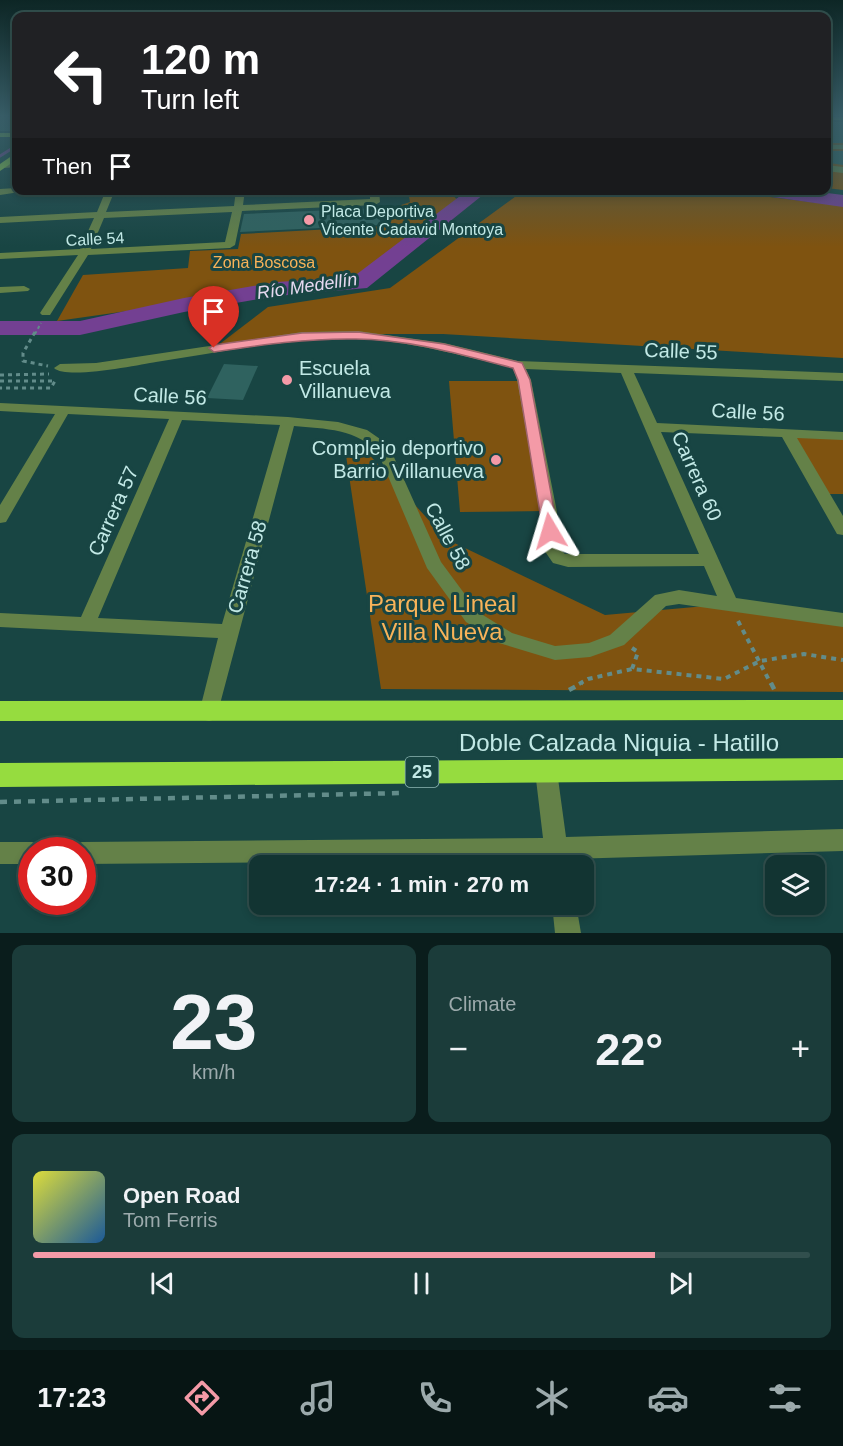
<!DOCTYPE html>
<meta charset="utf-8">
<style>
:root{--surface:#123432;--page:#1b3c3a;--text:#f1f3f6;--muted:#9caaac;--line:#314f4d;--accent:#f49aa7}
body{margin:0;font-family:Helvetica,sans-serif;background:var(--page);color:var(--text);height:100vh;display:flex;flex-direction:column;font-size:22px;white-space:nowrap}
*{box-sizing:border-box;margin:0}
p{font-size:20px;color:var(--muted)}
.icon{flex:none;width:33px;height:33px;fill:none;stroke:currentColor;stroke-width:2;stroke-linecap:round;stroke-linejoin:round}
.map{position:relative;height:933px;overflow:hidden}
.side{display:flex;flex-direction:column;gap:12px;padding:12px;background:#0a1d1c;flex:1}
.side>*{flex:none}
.banner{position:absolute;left:12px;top:12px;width:819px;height:183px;border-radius:12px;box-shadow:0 3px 9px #0003,0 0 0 2px var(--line);background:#202124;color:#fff;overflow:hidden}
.controls{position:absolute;left:765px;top:855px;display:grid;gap:12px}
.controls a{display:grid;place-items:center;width:60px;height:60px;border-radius:12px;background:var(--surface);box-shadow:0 3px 9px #0003,0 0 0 2px var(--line);font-size:30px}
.speed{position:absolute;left:18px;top:837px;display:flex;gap:12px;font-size:30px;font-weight:700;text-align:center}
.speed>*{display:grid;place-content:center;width:78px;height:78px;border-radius:50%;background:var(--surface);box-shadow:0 3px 9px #0003,0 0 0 2px var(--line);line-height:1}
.speed .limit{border:9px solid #d22;background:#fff;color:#111}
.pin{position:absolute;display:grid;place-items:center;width:51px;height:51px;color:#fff;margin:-62px -26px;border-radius:50% 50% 50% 0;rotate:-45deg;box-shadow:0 0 6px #0007}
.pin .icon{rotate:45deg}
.me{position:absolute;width:66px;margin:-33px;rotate:353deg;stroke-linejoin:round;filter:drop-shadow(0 0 4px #0008)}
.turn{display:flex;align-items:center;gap:21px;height:126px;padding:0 30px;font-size:27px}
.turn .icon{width:78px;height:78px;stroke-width:2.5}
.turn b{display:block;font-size:42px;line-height:51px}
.then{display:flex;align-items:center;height:57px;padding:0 30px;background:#0003;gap:12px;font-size:22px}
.big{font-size:45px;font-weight:700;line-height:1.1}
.side .card{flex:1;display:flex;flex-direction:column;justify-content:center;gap:9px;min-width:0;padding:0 21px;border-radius:12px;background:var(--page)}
.side .dial{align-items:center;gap:0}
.dial b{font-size:78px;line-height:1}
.song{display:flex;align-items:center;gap:18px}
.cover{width:72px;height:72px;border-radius:9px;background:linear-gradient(135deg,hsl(60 70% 55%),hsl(210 70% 35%))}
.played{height:6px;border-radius:3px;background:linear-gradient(90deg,var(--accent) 80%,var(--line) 80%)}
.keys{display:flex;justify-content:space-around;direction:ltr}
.heat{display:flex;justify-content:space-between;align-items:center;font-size:33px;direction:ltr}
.side .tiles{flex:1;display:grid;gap:12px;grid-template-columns:1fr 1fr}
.card:last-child{grid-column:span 2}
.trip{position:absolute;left:249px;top:855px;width:345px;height:60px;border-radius:12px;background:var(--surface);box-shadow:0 3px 9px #0003,0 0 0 2px var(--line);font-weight:700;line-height:60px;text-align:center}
.tabs{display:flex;height:96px;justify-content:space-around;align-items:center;background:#071514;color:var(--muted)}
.tabs .icon{width:42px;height:42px}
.tabs .active{color:var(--accent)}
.tabs b{font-size:27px;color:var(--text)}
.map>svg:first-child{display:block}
.green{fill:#7f5310}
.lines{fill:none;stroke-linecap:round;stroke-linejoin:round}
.stream{stroke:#734092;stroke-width:3}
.river{fill:#734092;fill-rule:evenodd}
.building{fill:#2f625f}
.path-far3{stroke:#628c8a;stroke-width:2;stroke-dasharray:3 3;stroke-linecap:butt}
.path-far2{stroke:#628c8a;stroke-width:3;stroke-dasharray:4 4;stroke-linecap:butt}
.path-far1{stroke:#628c8a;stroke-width:4;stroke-dasharray:5 5;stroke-linecap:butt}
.path{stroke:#628c8a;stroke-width:4.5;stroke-dasharray:7 7;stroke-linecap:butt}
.minor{fill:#648148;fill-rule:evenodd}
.major{fill:#88c245;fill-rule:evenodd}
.highway{fill:#96dc3f;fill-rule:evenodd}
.route{fill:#f49aa7;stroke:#9f646d;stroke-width:1.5}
.poi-dot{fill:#f49aa7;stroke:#184543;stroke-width:2}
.labels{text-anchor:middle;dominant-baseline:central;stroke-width:6;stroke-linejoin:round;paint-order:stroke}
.far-poi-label{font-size:16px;fill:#c2e9e6;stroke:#184543;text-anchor:start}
.far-street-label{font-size:16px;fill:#c2e9e6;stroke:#184543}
.far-park-label{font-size:16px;fill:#f8b359;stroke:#184543}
.far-water-label{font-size:18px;font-style:italic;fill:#e6d9f0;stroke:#184543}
.shield{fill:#184543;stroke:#8fb8b5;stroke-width:1.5}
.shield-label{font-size:18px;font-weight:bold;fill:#c2e9e6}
.street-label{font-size:20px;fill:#c2e9e6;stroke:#184543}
.poi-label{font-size:20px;fill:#c2e9e6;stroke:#184543;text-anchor:start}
.near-park-label{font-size:24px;fill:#f8b359;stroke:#184543}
.near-street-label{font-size:24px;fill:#c2e9e6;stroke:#184543}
</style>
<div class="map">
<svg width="843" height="933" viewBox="0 0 843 933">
<rect width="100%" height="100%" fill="#184543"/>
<g class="green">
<polygon points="827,140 843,141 843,190 827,188"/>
<polygon points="713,190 843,206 843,358 443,334 305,334 217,346 268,307 390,288 523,191"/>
<polygon points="408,191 447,191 458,200 360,278 57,321 83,275 188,268 190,251 238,249 241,234 388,226 387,210 410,202"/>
<polygon points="449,381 522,381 547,511 460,512"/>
<polygon points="787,434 843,436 843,494 824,494"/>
<polygon points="344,442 364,449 446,539 605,615 717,605 843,626 843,692 381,689"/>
</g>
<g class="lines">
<polyline class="stream" points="0,156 16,146"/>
<g class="river">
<polygon points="468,190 489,190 367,288 277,296 184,312 80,335 0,335 0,321 80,321 184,298 277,282 353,277"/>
<polygon points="749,190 804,190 843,195 843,207 758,195"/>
</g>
</g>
<g class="building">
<rect x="0" y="117" width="16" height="14"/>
<rect x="826" y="122" width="17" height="21"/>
<polygon points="826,151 843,151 843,165 830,163"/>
<polygon points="377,208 381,225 240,232 244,214"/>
<polygon points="224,364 258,366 243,400 207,398"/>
</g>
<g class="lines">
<polyline class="path-far3" points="35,334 41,323"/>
<g class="path-far2">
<polyline points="35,332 23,353 23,361 48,366"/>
<polyline points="0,375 49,374"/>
<polyline points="0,381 55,381 51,388 0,388"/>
</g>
<g class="path-far1">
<polyline points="738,621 771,684"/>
<polyline points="632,648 638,652 632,669 724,679 760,661 804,654 843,660"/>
<polyline points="579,684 588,679 632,669"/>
</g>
<g class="path">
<polyline points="771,683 775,691"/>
<polyline points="569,690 582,683"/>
<polyline points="0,802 403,793"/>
</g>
<g class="minor">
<rect x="826" y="145" width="17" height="4"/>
<polygon points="16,161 16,167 5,168 1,165"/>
<polygon points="826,165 843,167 843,173 826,171"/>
<polygon points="16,188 16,190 33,190 0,195 0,189"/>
<path d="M106 190H115L106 212 234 206 236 190H245L243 205 370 199V190H379L380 202 375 205 242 211 235 245 230 248 88 255 50 315H42L40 313 78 255 0 259V253L80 249 94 218 0 223V217L97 212ZM232 212 225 242 91 249 104 218Z"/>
<polygon points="24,286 30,289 28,291 0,293 0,287"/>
<path d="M358 331 444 343 518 361 843 373V381L634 373 657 423 843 432V440L797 438 843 516V535L837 534 782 437 661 432 736 598 843 613V627L679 604 666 606 624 645 590 657 555 660 499 643 466 622 427 568 379 455C359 428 324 429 294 426L216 719 209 721 202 719 199 713 218 638 0 627V613L81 617 169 419 68 414 6 522 0 523V505L55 414 0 411V403L288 417 338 422 367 430 383 441 393 455 441 562 478 612 512 633 555 646 589 643 610 635 655 595 679 590 717 596 704 566 568 567 553 563 544 550 541 512 517 380 513 368C464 356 406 340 356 339 289 337 222 352 156 362 138 365 66 380 54 368L60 364 96 363 302 332ZM526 369 621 373 699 554H565L560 549 557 512 531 380ZM182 420 280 425 222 624 98 618Z"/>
<polygon points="546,761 554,764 557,771 566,837 843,829 843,851 569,859 570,866 546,866 546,860 82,864 82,850 71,850 74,845 82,842 543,838 535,771 538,764"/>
<polygon points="0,842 32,842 40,845 43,850 32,850 32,864 0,864"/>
<polygon points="552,904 576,904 581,933 555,933"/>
</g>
<g class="major">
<rect x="826" y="117" width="17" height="3"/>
<rect x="0" y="133" width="16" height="4"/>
<polygon points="13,155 16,155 16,160 0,171 0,164"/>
</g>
<g class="highway">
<polygon points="843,700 843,720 0,721 0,701"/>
<polygon points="843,758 843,780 0,787 0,763"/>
</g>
</g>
<linearGradient id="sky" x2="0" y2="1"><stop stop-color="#0d2625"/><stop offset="0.47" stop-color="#375c66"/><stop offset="1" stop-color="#375c66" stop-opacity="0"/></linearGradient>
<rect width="843" height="247" fill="url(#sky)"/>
<path class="route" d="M358 332 444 344 522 363 530 380 558 531 555 535 550 536 543 531 518 380 513 368C462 355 408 339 356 339 308 338 261 345 214 352L209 348 214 345 302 333Z"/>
<g class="poi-dot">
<circle cx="309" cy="220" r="6"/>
<circle cx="287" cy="380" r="6"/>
<circle cx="496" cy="460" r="6"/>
</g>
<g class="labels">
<g class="far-poi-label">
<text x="321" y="211">Placa Deportiva<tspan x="321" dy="18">Vicente Cadavid Montoya</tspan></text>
</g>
<g class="far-street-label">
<text transform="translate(95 239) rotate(-3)">Calle 54</text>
</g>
<g class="far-park-label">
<text x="264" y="262">Zona Boscosa</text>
</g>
<g class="far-water-label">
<text transform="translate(307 286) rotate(-8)">Río Medellín</text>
</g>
<rect class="shield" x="405.5" y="757" width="33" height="30" rx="4.5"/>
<g class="shield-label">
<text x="422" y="772">25</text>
</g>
<g class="street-label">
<text transform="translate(681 351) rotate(2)">Calle 55</text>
<text transform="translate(170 396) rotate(3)">Calle 56</text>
<text transform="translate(748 412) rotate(3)">Calle 56</text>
<text transform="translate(697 476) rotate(66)">Carrera 60</text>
<text transform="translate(113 511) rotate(-66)">Carrera 57</text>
<text transform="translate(448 536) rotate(62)">Calle 58</text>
<text transform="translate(247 567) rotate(-74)">Carrera 58</text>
</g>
<g class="poi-label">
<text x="299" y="368">Escuela<tspan x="299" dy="23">Villanueva</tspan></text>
<text x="484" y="448" text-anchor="end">Complejo deportivo<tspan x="484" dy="23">Barrio Villanueva</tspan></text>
</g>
<g class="near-park-label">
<text x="442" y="603">Parque Lineal<tspan x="442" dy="28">Villa Nueva</tspan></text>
</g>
<g class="near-street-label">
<text x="619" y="742">Doble Calzada Niquia - Hatillo</text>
</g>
</g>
</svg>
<div class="controls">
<a><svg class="icon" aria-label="layers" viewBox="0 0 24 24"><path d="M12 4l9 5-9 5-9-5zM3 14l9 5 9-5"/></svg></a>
</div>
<div class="speed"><div class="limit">30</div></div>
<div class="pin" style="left:214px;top:348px;background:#d93025"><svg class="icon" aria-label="arrive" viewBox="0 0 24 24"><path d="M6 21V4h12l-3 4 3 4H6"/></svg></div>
<svg class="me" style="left:550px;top:531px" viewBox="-20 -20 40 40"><path d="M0-17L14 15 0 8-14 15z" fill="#f49aa7" stroke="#fff" stroke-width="4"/></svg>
<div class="trip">17:24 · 1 min · 270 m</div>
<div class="banner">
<div class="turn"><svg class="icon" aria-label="left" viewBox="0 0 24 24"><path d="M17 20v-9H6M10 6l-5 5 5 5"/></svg><div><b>120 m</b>Turn left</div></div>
<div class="then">Then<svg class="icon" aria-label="arrive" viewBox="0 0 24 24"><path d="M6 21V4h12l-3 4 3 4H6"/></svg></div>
</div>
</div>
<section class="side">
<div class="tiles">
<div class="card dial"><b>23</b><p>km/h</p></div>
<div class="card"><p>Climate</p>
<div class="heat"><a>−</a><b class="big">22°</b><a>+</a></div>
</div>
<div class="card">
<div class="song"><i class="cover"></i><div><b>Open Road</b><p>Tom Ferris</p></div></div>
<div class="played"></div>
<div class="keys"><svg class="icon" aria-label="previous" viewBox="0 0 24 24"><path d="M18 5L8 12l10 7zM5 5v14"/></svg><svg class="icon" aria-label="pause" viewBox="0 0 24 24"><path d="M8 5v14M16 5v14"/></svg><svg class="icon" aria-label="next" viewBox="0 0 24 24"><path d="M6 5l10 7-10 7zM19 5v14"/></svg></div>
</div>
</div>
</section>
<nav class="tabs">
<b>17:23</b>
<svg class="icon active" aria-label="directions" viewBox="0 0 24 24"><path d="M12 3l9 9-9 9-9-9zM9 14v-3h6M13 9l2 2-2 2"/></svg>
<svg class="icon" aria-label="music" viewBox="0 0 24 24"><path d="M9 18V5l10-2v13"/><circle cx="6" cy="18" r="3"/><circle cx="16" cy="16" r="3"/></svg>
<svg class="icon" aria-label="phone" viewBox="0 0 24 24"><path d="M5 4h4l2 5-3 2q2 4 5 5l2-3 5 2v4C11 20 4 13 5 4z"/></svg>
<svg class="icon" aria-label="climate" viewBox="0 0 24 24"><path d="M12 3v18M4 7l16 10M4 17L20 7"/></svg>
<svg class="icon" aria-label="car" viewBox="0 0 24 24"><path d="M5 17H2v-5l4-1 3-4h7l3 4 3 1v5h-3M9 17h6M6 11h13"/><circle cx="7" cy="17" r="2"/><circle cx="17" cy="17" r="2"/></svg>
<svg class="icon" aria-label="filters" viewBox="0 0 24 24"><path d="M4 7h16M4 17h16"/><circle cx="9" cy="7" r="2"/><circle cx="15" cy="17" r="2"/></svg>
</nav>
